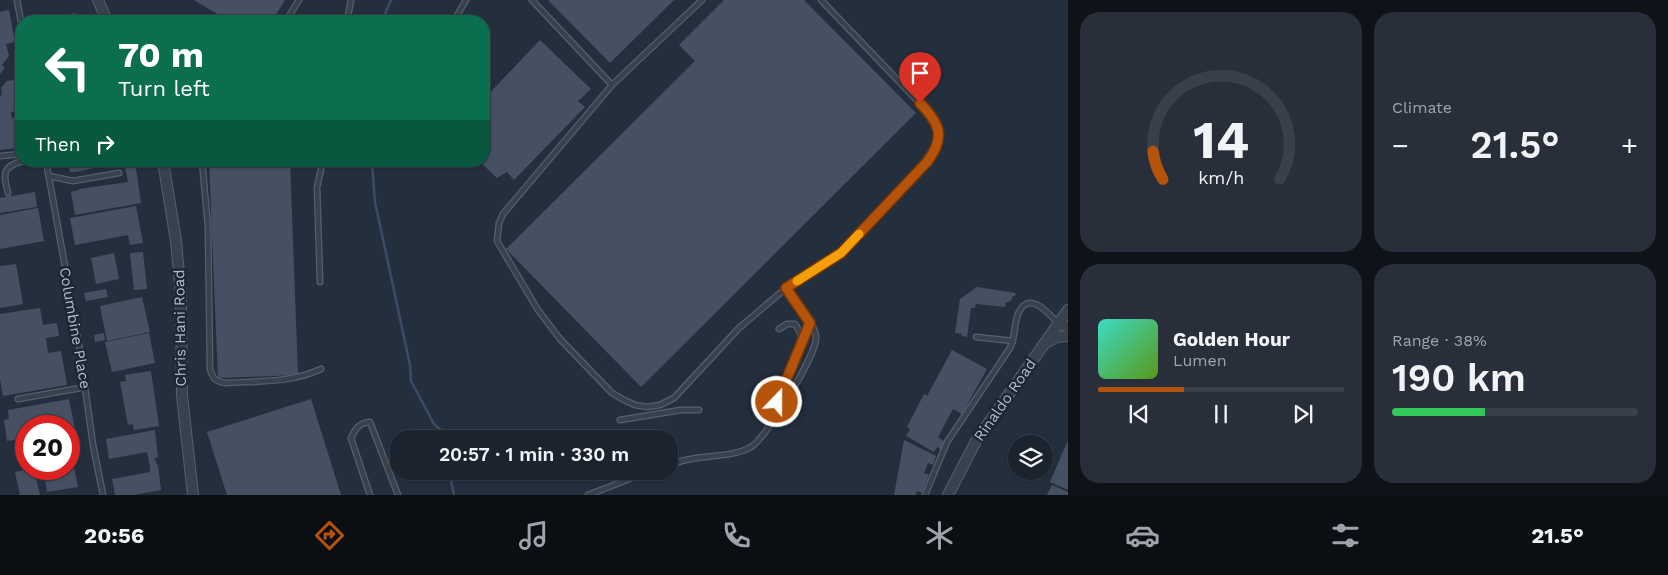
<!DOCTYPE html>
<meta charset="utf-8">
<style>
:root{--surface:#1b232e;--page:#282f3a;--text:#f1f3f6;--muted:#a0a4aa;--line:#39404a;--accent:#b45309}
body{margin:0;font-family:"Work Sans",sans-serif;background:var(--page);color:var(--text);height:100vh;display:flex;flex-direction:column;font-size:19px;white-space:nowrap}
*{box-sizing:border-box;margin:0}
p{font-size:16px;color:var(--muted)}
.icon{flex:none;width:28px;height:28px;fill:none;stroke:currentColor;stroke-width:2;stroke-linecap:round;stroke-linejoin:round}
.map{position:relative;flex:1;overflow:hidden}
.sheet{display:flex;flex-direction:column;gap:12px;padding:12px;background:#0f1319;width:600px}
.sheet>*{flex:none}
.hud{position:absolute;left:15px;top:15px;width:475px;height:152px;border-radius:20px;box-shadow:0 1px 4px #0004,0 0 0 1px var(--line);background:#0b6e4f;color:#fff;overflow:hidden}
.tools{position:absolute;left:1008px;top:435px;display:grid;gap:10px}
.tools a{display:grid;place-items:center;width:45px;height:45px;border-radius:50%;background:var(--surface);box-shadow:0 1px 4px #0004,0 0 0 1px var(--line);font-size:25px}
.speed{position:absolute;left:15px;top:415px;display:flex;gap:10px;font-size:25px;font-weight:700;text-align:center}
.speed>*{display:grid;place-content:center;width:65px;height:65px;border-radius:50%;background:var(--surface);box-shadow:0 1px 4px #0004,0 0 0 1px var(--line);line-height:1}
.speed .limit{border:8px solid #d22;background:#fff;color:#111}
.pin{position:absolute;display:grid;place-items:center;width:42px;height:42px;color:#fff;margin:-51px -21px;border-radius:50% 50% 50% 0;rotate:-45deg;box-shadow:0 0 5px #0007}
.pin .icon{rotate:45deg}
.me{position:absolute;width:55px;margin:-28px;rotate:22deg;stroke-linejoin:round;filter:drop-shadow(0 0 4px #0008)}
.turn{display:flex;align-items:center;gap:18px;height:105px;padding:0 20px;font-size:22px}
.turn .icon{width:65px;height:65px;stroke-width:2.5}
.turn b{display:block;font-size:35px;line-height:42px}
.then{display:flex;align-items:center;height:48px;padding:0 20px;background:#0003;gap:10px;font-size:19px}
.big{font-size:38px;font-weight:600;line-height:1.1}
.sheet .card{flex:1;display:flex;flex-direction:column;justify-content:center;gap:8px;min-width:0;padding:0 18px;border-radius:20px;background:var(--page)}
.sheet .dial{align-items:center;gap:0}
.dial svg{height:130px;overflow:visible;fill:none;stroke:var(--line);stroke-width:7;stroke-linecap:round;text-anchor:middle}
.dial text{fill:var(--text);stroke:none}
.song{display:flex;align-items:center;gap:15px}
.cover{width:60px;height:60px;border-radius:8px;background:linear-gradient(135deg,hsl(170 70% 55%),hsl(90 70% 35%))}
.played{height:5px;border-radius:2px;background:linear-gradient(90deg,var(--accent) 35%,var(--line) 35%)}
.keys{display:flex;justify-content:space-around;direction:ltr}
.heat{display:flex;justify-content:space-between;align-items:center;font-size:28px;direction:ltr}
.charge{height:8px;border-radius:4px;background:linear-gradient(90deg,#34c759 38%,var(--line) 0)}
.sheet .tiles{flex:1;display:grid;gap:12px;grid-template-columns:repeat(2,1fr)}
.trip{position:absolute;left:390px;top:430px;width:288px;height:50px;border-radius:20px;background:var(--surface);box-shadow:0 1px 4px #0004,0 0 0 1px var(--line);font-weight:600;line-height:50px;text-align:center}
.menu{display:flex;height:80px;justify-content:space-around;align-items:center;background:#0b0e12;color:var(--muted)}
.menu .icon{width:35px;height:35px}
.menu .active{color:var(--accent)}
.menu b{font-size:22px;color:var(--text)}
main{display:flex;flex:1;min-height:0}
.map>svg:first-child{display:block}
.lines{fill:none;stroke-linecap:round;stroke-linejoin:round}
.stream{stroke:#394c67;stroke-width:2.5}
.building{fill:#455162}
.service-casing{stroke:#565f6c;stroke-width:7}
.minor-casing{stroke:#565f6c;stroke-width:11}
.tertiary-casing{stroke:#565f6c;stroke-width:12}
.service{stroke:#38414e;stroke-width:4.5}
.minor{stroke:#38414e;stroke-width:9}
.tertiary{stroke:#38414e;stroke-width:10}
.route-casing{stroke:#753606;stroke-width:12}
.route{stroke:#b45309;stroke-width:9}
.slow{stroke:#f59e0b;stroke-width:9}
.labels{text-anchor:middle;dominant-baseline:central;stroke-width:5;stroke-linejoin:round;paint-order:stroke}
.street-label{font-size:15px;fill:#b4bcc9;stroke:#1d2633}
</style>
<main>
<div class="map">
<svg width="1068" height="495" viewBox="0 0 1068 495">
<rect width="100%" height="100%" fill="#242f3e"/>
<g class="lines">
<g class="stream">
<polyline points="382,21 391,0"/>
<polyline points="374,161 372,163 375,202 410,365 411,381 434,424 442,431 443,439"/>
<polyline points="449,471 454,495"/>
</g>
</g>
<g class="building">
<polygon points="194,0 285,0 272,21 229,21"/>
<polygon points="548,0 674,0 610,63"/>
<polygon points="724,0 804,0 916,113 641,387 506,249 695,61 679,45"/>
<polygon points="9,10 15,42 6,44 9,56 2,65 5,68 0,74 0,12"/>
<polygon points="76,13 80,21 57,21 56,16"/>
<polygon points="540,40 591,89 578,101 585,107 514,180 507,172 497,178 479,161 484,161 484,99"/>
<polygon points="21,79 21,99 16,100 17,111 11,112 12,118 21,117 21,132 15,133 17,148 0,150 0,96 2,95 1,88 7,81"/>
<polygon points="68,161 121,161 122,162 76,172 70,172"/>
<polygon points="124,161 135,161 141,203 75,215 71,192 79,190 79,189 128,182"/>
<polygon points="209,161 290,161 298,375 218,378"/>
<polygon points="35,192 37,207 0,213 0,198"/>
<polygon points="136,206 143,243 130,245 128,235 75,245 70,218"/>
<polygon points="38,208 44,241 0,249 0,215"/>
<polygon points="143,252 147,289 134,290 130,253"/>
<polygon points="114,253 119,279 96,284 91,258"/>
<polygon points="16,264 23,304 0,308 0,266"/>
<polygon points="977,287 1016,293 1015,296 1013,296 1012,299 1009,302 1006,302 1005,307 976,304 975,308 971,308 967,337 962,336 962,334 955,333 960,299"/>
<polygon points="106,289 108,297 86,301 84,293"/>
<polygon points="142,297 150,332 107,341 100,306"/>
<polygon points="40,308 43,325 57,323 59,336 46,338 48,353 61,351 67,385 3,396 0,379 0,314"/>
<polygon points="104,333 105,340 95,342 94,335"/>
<polygon points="149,333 155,363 112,372 105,342"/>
<polygon points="952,350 987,369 962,414 953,409 938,437 945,442 941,450 937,447 934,452 906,436 910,429 907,427 924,394 927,396"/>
<polygon points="151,371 159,426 134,430 133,424 128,425 120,382 126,381 125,375"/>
<polygon points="69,399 75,429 69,430 69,426 26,426 26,438 7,441 4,420 9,419 8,410"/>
<polygon points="311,399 341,495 227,495 207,432"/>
<polygon points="155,430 158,457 155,458 157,465 158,465 161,490 134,495 115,495 112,479 150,472 150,467 147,452 109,459 106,439"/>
<polygon points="26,439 26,464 22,465 17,441"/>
<polygon points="904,440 936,456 933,465 928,463 924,473 929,475 922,493 917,491 916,495 894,495"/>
<polygon points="1068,440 1068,490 1050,482"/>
<polygon points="74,468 78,487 47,492 44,474"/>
<polygon points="29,469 34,469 40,495 20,495 15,472"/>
<polygon points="1052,485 1068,492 1068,495 1047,495"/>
</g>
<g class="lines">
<defs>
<g id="service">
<polyline points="17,0 21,22"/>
<polyline points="532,0 612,85"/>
<path d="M702 0 612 85 503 214 499 223 497 241 538 310 560 339 612 393 624 400 635 405 647 407 660 405 674 398 739 328 786 288 841 253 935 151C940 137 939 129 932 116L821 0"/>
<polyline points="286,21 299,0"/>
<polyline points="347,21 351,0"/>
<polyline points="454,21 466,0"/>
<polyline points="0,156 21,154"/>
<polyline points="46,161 79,344 93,445 103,495"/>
<path d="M202 161 208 227 210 369C213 379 215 381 225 383 258 381 291 383 321 369"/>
<polyline points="49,176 73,181 119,173"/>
<path d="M8 193C3 175 2 166 23 161"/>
<polyline points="320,282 317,187 323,161"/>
<polyline points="779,329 787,324 795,324 801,334 801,341"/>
<polyline points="976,337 1013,341"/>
<polyline points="18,399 86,387"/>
<polyline points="620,420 681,410 699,410"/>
<polyline points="768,426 810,323"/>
<path d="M669 465C676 463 683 460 691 459 711 455 733 457 751 447 765 440 819 351 816 336 814 322 795 300 786 288"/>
<path d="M370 495 351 438C356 428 359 423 370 422L398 495"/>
<polyline points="588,495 650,471"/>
<path d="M925 495 947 442 1010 348C1015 338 1014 327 1017 317 1026 288 1047 311 1058 323"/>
</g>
<polyline id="minor" points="1058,323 1068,327"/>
<g id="tertiary">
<polyline points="98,0 107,21"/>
<polyline points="163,161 176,241 181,296 182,395 193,495"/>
<polyline points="1045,343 1057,337 1068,336"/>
<polyline points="948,495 976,441 1068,310"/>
</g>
</defs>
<use href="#service" class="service-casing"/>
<use href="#minor" class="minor-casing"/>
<use href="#tertiary" class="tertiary-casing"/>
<use href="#service" class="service"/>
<use href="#minor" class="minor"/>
<use href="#tertiary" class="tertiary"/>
</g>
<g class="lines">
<defs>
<path id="route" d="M777 402 810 323 786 288 841 253 927 162C946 137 940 124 920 103"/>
</defs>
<use href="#route" class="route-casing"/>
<use href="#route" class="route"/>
<polyline class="slow" points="797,281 841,253 859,234"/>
</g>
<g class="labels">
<g class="street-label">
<text transform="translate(75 328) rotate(80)">Columbine Place</text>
<text transform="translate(180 328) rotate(-91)">Chris Hani Road</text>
<text transform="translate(1005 400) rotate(-55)">Rinaldo Road</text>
</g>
</g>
</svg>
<div class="tools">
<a><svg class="icon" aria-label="layers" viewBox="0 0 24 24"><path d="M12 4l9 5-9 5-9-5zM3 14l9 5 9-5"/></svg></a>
</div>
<div class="speed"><div class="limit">20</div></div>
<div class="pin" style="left:920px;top:103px;background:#d93025"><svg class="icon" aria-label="arrive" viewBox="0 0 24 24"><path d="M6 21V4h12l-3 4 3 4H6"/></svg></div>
<svg class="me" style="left:777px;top:402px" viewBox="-20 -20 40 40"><circle r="17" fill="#b45309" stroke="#fff" stroke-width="3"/><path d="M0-11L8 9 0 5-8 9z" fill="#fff"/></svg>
<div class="trip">20:57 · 1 min · 330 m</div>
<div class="hud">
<div class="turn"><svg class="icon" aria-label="left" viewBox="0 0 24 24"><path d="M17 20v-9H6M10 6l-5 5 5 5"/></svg><div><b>70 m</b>Turn left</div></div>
<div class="then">Then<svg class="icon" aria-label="right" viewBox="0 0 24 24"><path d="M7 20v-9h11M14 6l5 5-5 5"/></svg></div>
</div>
</div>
<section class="sheet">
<div class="tiles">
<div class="card dial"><svg viewBox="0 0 100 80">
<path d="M14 69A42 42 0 1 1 86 69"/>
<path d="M14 69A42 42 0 0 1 8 52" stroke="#b45309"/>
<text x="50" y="56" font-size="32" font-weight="700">14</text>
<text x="50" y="72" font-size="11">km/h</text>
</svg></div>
<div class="card"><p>Climate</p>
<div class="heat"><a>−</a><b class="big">21.5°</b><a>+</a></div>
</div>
<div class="card">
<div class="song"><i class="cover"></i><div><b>Golden Hour</b><p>Lumen</p></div></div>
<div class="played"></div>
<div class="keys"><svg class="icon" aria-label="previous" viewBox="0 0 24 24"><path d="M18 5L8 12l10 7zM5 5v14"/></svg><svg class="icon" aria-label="pause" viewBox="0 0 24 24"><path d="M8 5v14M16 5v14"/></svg><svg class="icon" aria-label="next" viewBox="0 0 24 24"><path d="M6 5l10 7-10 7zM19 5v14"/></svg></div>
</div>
<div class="card"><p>Range · 38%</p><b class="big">190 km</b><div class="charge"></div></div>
</div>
</section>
</main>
<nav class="menu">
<b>20:56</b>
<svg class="icon active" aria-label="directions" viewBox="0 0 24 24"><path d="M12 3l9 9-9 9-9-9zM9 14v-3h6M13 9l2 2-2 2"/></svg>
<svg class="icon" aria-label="music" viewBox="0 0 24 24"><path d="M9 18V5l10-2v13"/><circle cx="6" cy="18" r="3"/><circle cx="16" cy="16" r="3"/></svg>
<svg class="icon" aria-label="phone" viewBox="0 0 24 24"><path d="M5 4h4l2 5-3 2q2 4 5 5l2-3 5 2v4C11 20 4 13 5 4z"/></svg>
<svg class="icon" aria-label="climate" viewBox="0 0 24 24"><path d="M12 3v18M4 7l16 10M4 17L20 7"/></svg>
<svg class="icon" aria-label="car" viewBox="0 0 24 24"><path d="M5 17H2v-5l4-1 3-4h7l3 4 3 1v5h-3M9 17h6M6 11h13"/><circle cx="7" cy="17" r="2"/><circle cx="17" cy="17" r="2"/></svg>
<svg class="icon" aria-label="filters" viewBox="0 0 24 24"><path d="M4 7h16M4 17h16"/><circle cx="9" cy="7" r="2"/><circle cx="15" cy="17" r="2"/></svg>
<b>21.5°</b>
</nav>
